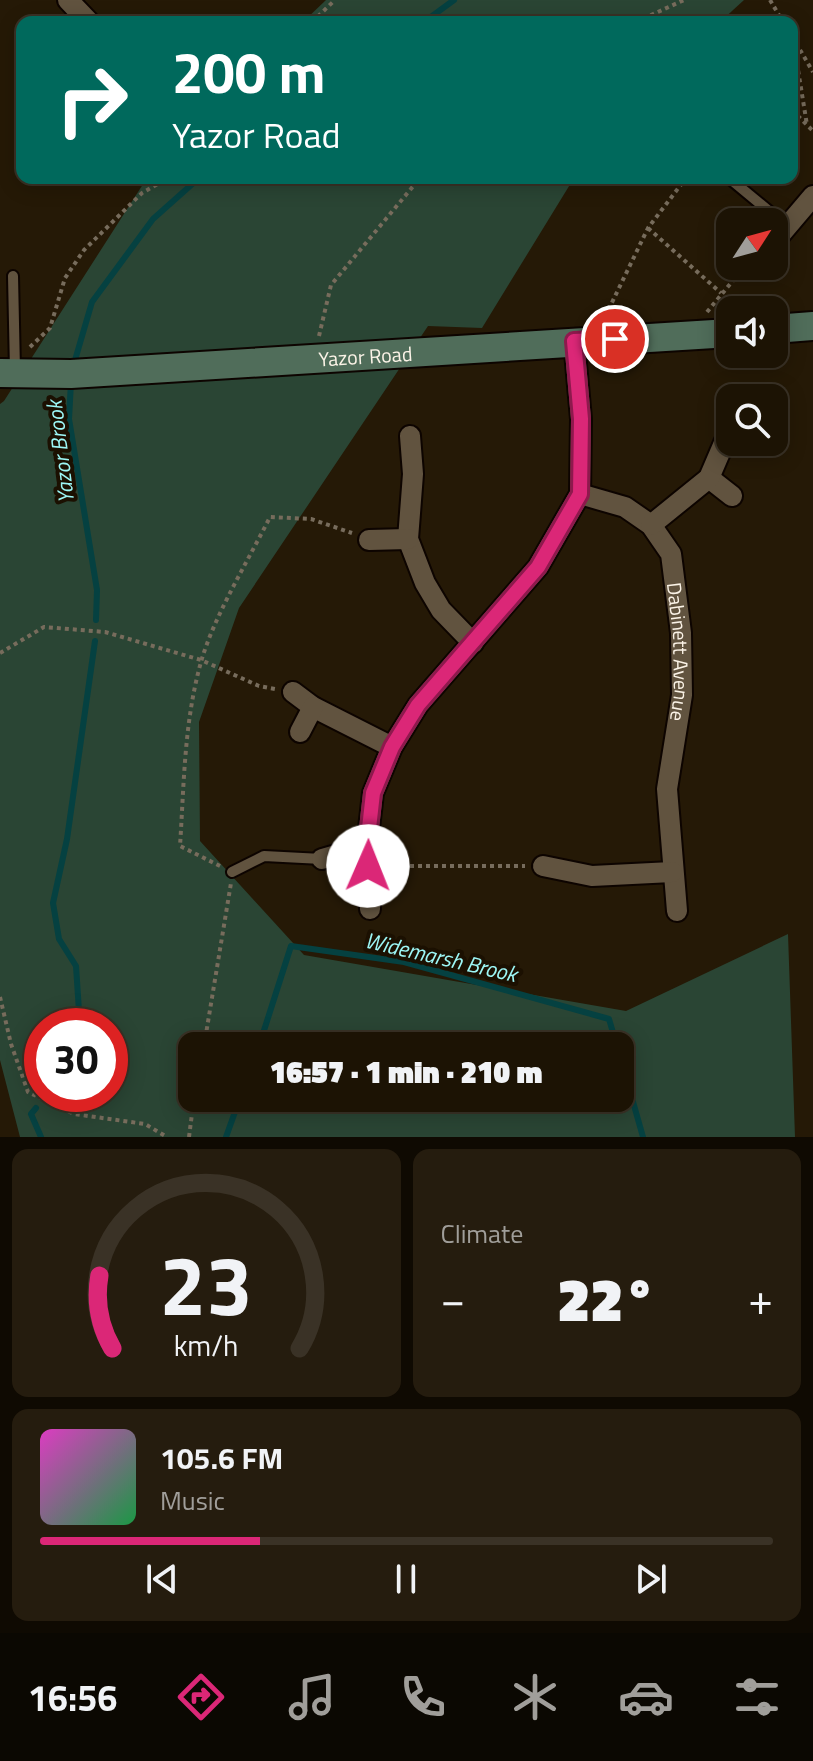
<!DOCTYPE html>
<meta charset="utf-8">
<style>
:root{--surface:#1c1304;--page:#251c0e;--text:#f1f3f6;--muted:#a09e9a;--line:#3a3226;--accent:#db2777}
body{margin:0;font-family:"Titillium Web",sans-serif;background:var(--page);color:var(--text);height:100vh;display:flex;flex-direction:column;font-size:30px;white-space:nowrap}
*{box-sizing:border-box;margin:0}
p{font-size:26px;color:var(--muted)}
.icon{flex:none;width:44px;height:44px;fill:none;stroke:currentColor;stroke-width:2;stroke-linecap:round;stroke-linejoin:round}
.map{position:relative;height:1137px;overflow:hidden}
.details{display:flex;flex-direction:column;gap:12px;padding:12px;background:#0f0a02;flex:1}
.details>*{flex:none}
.banner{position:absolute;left:16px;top:16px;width:782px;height:168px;border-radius:16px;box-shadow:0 4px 20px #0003,0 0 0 2px var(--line);background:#00695c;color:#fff;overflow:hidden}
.needle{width:52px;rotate:54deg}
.tools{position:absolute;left:716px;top:208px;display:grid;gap:16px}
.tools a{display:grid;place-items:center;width:72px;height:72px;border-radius:16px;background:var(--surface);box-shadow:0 4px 20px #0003,0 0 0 2px var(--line);font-size:40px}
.speed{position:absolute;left:24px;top:1008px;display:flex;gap:16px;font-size:40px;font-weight:700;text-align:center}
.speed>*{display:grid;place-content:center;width:104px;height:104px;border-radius:50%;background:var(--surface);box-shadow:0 4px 20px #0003,0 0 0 2px var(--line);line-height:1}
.speed .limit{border:12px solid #d22;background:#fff;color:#111}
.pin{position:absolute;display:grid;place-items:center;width:68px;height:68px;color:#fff;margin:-34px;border:4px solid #fff;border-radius:50%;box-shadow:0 2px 8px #0007}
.me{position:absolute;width:88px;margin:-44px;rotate:1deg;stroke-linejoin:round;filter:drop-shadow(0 0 6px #0008)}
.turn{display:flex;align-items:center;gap:28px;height:168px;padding:0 24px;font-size:36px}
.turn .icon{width:104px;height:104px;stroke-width:2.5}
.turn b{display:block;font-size:56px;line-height:68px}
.big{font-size:60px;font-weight:800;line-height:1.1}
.details .widget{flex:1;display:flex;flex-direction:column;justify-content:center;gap:12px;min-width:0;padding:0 28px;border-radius:16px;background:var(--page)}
.details .dial{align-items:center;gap:0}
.dial svg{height:208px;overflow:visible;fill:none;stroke:var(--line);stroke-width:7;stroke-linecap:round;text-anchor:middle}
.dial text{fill:var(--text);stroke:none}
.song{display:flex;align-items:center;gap:24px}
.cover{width:96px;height:96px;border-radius:12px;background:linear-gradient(135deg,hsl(310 70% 55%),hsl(140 70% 35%))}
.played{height:8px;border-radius:4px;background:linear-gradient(90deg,var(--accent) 30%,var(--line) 30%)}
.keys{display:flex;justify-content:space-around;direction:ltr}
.heat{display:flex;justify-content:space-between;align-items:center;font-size:44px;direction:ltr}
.details .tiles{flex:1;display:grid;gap:12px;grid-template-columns:1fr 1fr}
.widget:last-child{grid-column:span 2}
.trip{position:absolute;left:178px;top:1032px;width:456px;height:80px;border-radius:16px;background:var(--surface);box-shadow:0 4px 20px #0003,0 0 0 2px var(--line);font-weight:800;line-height:80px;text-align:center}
.tab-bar{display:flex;height:128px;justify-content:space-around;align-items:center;background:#0b0802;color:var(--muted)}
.tab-bar .icon{width:56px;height:56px}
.tab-bar .on{color:var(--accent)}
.tab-bar b{font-size:36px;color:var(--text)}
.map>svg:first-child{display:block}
.green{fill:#2a4534;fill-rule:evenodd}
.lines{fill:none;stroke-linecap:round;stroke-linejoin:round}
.stream{stroke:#054141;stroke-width:6}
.lane-casing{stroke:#0d0400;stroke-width:14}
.street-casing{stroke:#0d0400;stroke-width:24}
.secondary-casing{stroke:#0d0400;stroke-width:32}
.path{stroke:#776c5c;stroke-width:4;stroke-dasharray:4 4;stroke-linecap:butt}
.lane{stroke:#61533f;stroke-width:10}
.street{stroke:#61533f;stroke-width:20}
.secondary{stroke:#506d5a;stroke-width:28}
.route-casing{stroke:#8e194d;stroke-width:20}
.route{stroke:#db2777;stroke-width:14}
.labels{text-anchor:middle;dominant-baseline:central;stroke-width:8;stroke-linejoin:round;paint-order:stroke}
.street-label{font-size:20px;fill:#fbf3e7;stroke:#1b1001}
.water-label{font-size:22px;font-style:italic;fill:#9df7f6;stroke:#1b1001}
</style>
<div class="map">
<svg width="813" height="1137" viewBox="0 0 813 1137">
<rect width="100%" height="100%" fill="#251906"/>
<g class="green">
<polygon points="326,0 744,0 720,22 303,22"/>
<path d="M147 178H574L482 328 428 326 239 608 199 722 200 841 304 955 626 1011 788 934 795 1137H20L0 1060V404L4 401ZM42 1026H110V1094H42ZM192 1046H620V1098H192Z"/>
</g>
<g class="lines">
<g class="stream">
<polyline points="424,22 454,0"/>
<polyline points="73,367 92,302 153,219 199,178"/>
<polyline points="71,382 69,419 97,590 96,620"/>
<polyline points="80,1026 76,966 59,939 53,903 67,839 95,641"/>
<polyline points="259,1046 291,946 404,962 609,1019 617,1046"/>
<polyline points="620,1056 643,1137"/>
<polyline points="36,1108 31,1114 41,1137"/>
<polyline points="226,1137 240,1098"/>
</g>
<defs>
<g id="lane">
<polyline points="729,178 787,226"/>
<polyline points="13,276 15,371"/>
<polyline points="232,872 264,856 322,859"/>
</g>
<g id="street">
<polyline points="68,0 89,22"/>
<polyline points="774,242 813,196"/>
<polyline points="410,436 413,474 408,539 425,583 441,610 473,643"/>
<polyline points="709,478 732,496"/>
<path id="s1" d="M580 494 625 507 651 525 671 554 681 633 682 695 667 789 677 911"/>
<polyline points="651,525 709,478 724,443"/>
<polyline points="369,540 408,539"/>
<polyline points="293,692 313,707 392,747"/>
<polyline points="300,732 313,707"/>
<polyline points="322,859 367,846"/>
<polyline points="543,866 592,876 672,872"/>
<polyline points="370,909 367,846 373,793 392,747 418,705 538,567 580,494 581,419 574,341"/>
</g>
<g id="secondary">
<polyline points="774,329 813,326"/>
<path id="s2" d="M0 373 71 374 730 333"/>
</g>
</defs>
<use href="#lane" class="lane-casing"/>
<use href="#street" class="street-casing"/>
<use href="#secondary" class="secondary-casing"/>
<g class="path">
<polyline points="770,0 783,22"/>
<polyline points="312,22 335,0"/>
<polyline points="636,22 684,0"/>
<polyline points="793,39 807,125"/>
<polyline points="796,43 813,72"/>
<polyline points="792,110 813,131"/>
<polyline points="648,228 721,293"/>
<polyline points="707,312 745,266"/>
<polyline points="605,317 648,228 686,178"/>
<polyline points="319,336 331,285 420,178"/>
<polyline points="30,347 50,328 65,278 84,250 142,193 168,178"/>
<polyline points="0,653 44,627 105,632 201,660 259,686 275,689"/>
<path d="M220 866 180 846C184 785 184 722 201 662 214 616 248 561 270 517L311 519 352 533"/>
<polyline points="386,866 525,866"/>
<polyline points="0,997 11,1044 28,1092 74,1114 145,1124 167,1137"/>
<polyline points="204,1046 231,883"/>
<polyline points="189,1137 194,1098"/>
</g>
<use href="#lane" class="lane"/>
<use href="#street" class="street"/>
<use href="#secondary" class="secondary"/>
</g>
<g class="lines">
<defs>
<polyline id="route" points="368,866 367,846 373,793 392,747 418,705 538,567 580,494 581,419 574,341 615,339"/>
</defs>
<use href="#route" class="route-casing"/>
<use href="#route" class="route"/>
</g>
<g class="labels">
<g class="street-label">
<text stroke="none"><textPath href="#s2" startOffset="366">Yazor Road</textPath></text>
<text stroke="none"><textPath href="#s1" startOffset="212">Dabinett Avenue</textPath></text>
</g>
<g class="water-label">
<text transform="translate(60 452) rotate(-97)">Yazor Brook</text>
<text transform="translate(441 957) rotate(13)">Widemarsh Brook</text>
</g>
</g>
</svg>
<div class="tools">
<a><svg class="needle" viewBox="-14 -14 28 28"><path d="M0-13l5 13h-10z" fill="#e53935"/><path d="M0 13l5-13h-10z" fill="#a09e9a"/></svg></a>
<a><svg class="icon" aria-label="sound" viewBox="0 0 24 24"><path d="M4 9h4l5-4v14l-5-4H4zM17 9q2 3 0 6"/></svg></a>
<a><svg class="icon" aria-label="search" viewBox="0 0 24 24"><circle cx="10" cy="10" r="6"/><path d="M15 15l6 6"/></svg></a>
</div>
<div class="speed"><div class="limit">30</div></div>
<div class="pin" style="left:615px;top:339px;background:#d93025"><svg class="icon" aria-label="arrive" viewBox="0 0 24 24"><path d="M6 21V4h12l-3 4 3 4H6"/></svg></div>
<svg class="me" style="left:368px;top:866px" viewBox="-20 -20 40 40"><circle r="19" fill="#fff"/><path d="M0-13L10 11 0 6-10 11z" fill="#db2777"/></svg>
<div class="trip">16:57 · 1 min · 210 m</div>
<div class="banner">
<div class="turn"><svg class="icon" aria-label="right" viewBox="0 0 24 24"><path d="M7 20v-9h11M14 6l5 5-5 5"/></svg><div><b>200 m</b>Yazor Road</div></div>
</div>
</div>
<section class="details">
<div class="tiles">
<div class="widget dial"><svg viewBox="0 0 100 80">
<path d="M14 69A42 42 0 1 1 86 69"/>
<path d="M14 69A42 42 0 0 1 9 41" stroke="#db2777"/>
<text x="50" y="56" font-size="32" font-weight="700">23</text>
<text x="50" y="72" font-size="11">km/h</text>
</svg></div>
<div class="widget"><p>Climate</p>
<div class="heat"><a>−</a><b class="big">22°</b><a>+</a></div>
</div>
<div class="widget">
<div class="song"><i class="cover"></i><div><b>105.6 FM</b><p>Music</p></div></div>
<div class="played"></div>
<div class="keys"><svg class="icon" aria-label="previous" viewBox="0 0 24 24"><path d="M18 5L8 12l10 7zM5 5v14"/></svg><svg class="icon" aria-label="pause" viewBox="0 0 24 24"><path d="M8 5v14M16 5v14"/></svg><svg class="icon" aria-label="next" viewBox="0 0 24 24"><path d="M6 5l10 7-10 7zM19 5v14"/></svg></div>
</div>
</div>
</section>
<nav class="tab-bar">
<b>16:56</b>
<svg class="icon on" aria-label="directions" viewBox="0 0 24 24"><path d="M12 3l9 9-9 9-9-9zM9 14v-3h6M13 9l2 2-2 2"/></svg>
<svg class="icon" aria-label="music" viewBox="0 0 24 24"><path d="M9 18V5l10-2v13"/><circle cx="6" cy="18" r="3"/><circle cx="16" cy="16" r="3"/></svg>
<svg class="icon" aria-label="phone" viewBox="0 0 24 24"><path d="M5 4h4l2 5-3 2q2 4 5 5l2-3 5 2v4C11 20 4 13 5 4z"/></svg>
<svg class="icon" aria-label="climate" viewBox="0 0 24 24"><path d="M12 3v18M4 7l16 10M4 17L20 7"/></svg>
<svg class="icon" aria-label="car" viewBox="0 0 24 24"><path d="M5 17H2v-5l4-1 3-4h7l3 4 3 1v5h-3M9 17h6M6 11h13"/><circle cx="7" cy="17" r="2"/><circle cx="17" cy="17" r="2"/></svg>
<svg class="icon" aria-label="filters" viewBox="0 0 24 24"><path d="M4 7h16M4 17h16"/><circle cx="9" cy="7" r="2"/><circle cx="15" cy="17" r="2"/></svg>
</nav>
